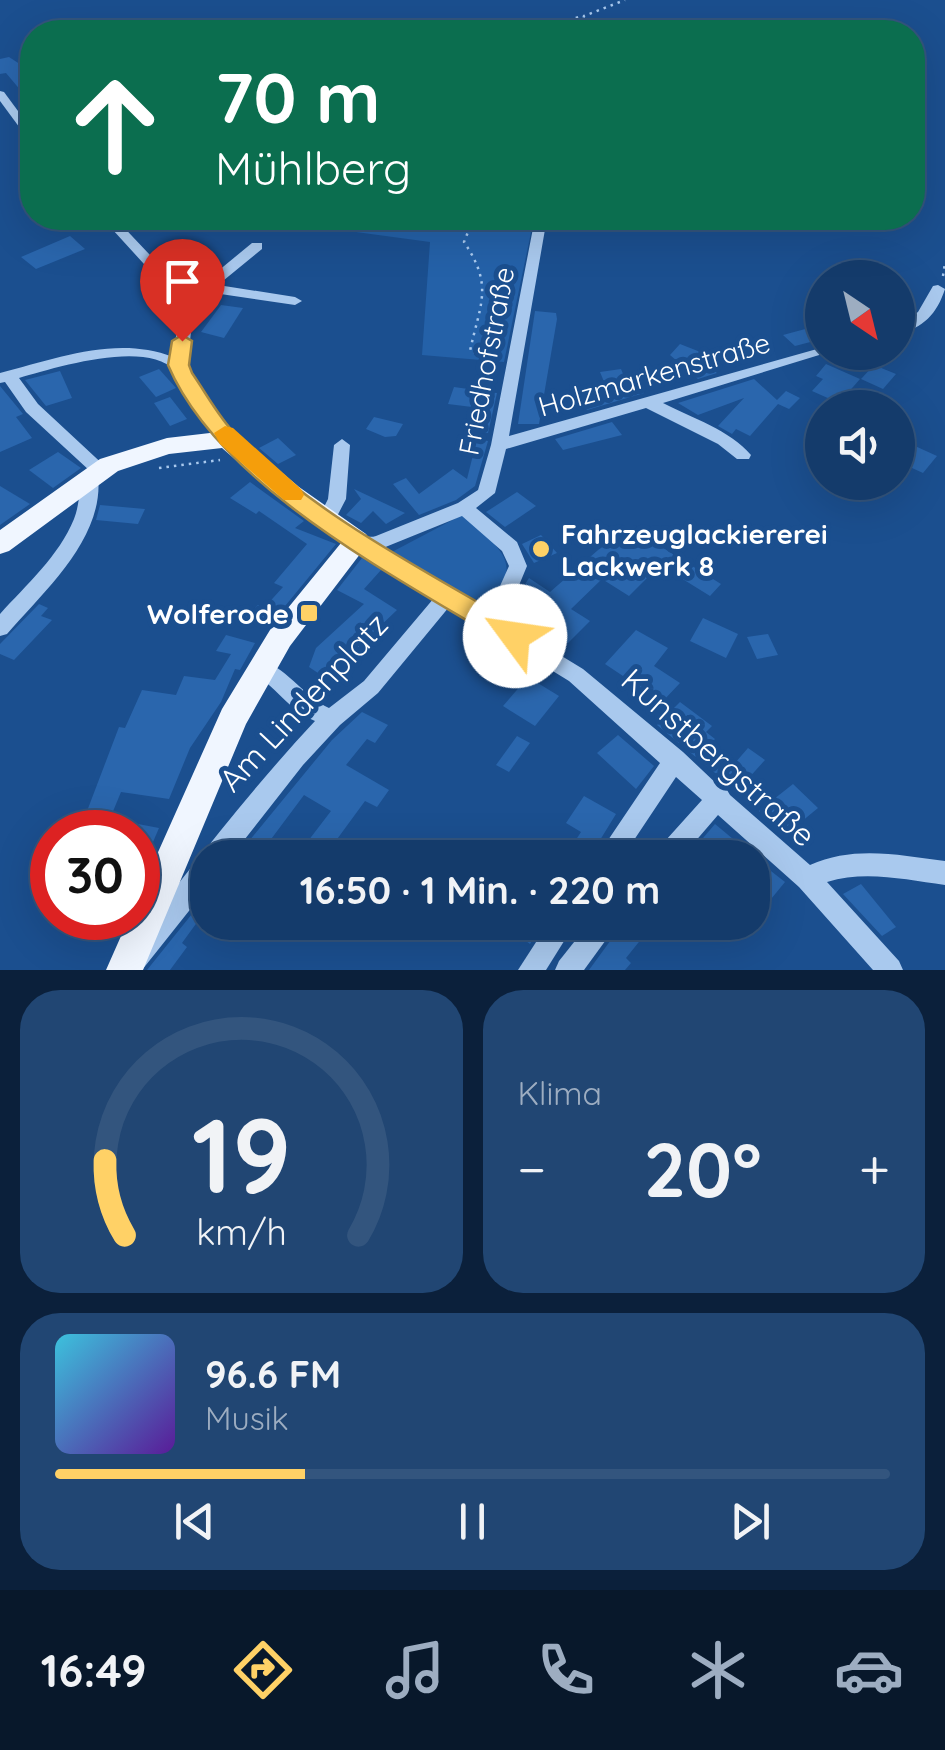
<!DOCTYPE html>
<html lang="de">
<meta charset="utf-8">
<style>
:root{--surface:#143b6b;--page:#214673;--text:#f1f3f6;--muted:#9dadc1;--line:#33557e;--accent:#ffd166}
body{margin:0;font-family:Quicksand,sans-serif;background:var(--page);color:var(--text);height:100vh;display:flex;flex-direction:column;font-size:38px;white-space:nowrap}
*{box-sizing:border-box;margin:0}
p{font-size:32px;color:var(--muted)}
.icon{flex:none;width:55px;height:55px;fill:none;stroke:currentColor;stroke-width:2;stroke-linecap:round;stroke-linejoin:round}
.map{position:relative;height:970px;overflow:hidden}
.details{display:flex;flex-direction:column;gap:20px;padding:20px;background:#0b203b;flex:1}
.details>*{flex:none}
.hud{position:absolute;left:20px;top:20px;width:905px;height:210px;border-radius:40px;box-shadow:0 10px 40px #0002,0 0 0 2px var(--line);background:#0b6e4f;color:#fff;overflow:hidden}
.needle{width:65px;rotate:145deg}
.buttons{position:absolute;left:805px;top:260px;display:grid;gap:20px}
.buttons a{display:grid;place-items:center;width:110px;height:110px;border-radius:50%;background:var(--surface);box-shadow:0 10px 40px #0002,0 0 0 2px var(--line);font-size:50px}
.speed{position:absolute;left:30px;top:810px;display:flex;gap:20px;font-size:50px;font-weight:700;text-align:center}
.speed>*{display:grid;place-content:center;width:130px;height:130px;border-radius:50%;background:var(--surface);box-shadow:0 10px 40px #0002,0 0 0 2px var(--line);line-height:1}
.speed .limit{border:15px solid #d22;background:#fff;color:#111}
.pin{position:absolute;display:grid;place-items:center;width:85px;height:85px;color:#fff;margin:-102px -42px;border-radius:50% 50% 50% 0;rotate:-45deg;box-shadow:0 0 10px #0007}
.pin .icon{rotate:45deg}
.me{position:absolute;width:110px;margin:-55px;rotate:301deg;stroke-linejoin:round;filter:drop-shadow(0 0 8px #0008)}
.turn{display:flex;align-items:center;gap:35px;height:210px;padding:0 30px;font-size:45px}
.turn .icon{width:130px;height:130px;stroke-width:2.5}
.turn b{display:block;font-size:70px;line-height:85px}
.big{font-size:75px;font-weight:700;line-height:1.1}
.details .card{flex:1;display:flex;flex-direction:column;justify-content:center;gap:15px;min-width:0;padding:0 35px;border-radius:40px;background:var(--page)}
.details .dial{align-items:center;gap:0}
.dial svg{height:260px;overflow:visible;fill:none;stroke:var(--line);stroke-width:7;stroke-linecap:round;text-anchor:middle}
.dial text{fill:var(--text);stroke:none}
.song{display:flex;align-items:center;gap:30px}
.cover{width:120px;height:120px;border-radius:15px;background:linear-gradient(135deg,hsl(190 70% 55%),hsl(270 70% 35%))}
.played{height:10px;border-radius:5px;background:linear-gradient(90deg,var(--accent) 30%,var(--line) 30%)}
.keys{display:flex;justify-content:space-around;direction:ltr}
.heat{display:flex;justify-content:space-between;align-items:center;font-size:55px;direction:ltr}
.details .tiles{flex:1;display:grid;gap:20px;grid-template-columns:1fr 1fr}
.card:last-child{grid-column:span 2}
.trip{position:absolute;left:190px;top:840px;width:580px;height:100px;border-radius:40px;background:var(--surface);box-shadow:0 10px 40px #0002,0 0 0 2px var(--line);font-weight:700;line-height:100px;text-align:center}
.tabs{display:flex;height:160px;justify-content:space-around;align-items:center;background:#08182b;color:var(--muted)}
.tabs .icon{width:70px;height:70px}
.tabs .current{color:var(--accent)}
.tabs b{font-size:45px;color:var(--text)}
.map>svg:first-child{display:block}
.green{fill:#2461a8}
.building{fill:#2a66ad}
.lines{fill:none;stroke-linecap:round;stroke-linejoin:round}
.path{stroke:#a9c9ee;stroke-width:2.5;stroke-dasharray:2.5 5;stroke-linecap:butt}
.minor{fill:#a9c9ee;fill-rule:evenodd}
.major{fill:#f0f6ff;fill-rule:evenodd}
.route{fill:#ffd166;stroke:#a68842;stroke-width:2.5}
.slow{fill:#f59e0b}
.poi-dot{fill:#ffd166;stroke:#1b4f8f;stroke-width:4}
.labels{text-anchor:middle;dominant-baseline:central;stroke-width:10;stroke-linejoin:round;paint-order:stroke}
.street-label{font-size:28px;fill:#fff;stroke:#1b4f8f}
.poi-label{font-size:28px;font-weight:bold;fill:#fff;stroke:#1b4f8f;text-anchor:start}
.near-street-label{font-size:32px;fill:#fff;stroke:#1b4f8f}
</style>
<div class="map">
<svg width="945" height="970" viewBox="0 0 945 970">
<rect width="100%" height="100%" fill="#1b4f8f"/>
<g class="green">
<polygon points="269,218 534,218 504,362 422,355 430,242 267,220"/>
<path d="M462 515C495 544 533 567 481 604L390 553Z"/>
</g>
<g class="building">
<polygon points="9,57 32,72 32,89 22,92 6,73 0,74 0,59"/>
<polygon points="70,236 85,249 36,269 21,257"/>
<polygon points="193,257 210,273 195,283 183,280 169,266"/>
<polygon points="221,305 243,308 224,338 201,332"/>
<polygon points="535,311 556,313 557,319 539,424 518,424"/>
<polygon points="822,314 822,339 795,346 783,335 809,328"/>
<polygon points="680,344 708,355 702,361 717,373 698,379 670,355"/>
<polygon points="826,364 860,379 839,403 812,391 823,379 816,376"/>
<polygon points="874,365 896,374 883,389 861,379"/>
<polygon points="159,369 176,388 156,397 139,377"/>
<polygon points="621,369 626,381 631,379 644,393 587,410 577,398 607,389 600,372"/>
<polygon points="60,371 72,398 46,406 25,380"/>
<polygon points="754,379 777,400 786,391 800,398 789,409 778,404 750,436 736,429 732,434 718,426 744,398 698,415 678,403"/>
<polygon points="0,386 23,414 16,417 32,438 0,452"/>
<polygon points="454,387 497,393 488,433 466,430 472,407 448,404"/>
<polygon points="170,397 187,419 170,426 154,403"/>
<polygon points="374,417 403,424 396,436 385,437 366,429"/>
<polygon points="612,422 622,435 563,450 555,439"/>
<polygon points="278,438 296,455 278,464 259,448"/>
<polygon points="477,439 488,441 475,486 456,500 419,515 393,484 406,478 419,494 453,469 467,479"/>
<polygon points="915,446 937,456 923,473 901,463"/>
<polygon points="58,452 81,468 53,488 29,470"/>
<polygon points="250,482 304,521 295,528 336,544 267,628 246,617 258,605 264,608 283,587 274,583 307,544 259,511 256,514 230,498"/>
<polygon points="0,486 30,504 0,525"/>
<polygon points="354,489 405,513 386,524 373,511 361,523 346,515 361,499"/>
<polygon points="517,492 536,506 505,527 486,512"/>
<polygon points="100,505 145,509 138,524 96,520"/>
<polygon points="621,530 647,546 652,541 721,584 710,596 660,565 629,596 602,579 571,609 590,621 568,643 512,604 529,578 550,592"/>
<polygon points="541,535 557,553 534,563 522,544"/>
<polygon points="362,558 381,570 364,589 397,610 332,672 318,673 309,667 316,648 364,604 337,590"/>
<polygon points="39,604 48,608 41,616 52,620 14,660 0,654 0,644"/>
<polygon points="703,618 738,634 726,658 690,641"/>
<polygon points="636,630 668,648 654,666 680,683 662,702 605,664"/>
<polygon points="768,634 778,655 757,659 747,637"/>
<polygon points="226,635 255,643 240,670 235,669 221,702 190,748 169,799 121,792 109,821 84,819 119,727 125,728 142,690 176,695 184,676 215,680 231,654 216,651"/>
<polygon points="528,677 559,696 535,726 503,706"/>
<polygon points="680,702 712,726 706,732 715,739 710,744 735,763 748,748 765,760 737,791 657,725"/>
<polygon points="362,712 388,725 375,743 367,739 346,765 389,790 377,807 365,801 324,857 305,845 331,811 304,795 257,858 235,858 332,740"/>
<polygon points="618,735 654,766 636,789 597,753"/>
<polygon points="517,736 530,743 509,772 496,765"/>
<polygon points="793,784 818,808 784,836 759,811"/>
<polygon points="584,796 616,814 589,858 564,858 581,832 566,823"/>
<polygon points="138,824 159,828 138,877"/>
<polygon points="715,824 733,839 717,858 686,858"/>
<polygon points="762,864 785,882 752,922 752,876"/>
<polygon points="861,884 896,927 882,936 843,894"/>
<polygon points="208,894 208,927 198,921 182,943 187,947 170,970 147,970"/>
<polygon points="501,922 544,922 530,944"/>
<polygon points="624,922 655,922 626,958 631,963 625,970 589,970"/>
</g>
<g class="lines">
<g class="path">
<polyline points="533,32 582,16"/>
<polyline points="580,32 584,16 625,0"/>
<polyline points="943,276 945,263"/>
<path d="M498 358 470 351C480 304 494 286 464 242L472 222 524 228"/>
<polyline points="159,468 220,460"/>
</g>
<g class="minor">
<polygon points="0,91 4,92 32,130 32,140 28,139 0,101"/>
<path d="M102 218H115L184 291 201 285 252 243H262V249L218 285 295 297 302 301 295 305 207 292 190 299 193 316 187 365 235 439 227 445 221 443C207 420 193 391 175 371 146 339 55 368 19 378L38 404 109 470 106 474 98 475C105 538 45 590 7 634L0 636V614C26 585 59 556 74 519 80 504 79 487 84 473L90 471 26 412 5 382 0 383V373C56 359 116 335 173 357L179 316 175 298Z"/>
<path d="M535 218H547L509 436 817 349 822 347V352H829L663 403C692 418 730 430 751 455L749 459H737L718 444 646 408 506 449 495 493 476 508 517 542 527 566 515 595 496 616 583 669 683 752 720 787 727 790 730 795 810 865C854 845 899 855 945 861V885C906 880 866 870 827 882L899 961 903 970H873L799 887 718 815 681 858H653L657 850 702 800 676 777 622 858H596L660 763 569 681 449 607 378 693 340 725 303 765 230 858H208V887L142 970H113L117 961C182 880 244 797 315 721 295 713 285 699 269 685 262 679 256 676 251 668L254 662C277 655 303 697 329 708L364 681 434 598 350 546 348 541 350 536C360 533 367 539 376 536L458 503 478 490 491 445ZM462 516 502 551 509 566 500 586 481 607 383 548Z"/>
<path d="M938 285 945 289C937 314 923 328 898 334V325L918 312 933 286Z"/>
<polygon points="342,439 350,445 346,499 333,524 321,524 318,519 328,499 334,445"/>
<polygon points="549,922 576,922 546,970 518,970"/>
<polygon points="590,922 619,922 584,970 555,970 559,961"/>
</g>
<polygon class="major" points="227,431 235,433 299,487 366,534 370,541 290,646 246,724 143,970 106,970 129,918 138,918 138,897 222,709 270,630 341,543 281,499 222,448 169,454 118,471 9,551 0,554 0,530 100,459 167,438"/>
</g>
<path class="route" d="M182 335 192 341 189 365 192 373C206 393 219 418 237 436 318 517 426 571 524 629L528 636 524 644 515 647 506 644C397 577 220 487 168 365L172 341Z"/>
<polygon class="slow" points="225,426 233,428 301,489 304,495 301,500 284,500 220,444 214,433"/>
<g class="poi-dot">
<circle cx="541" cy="549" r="10"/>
<rect x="299" y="603" width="20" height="20" rx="5"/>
</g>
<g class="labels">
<g class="street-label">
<text transform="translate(486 361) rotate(-79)">Friedhofstraße</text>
<text transform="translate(654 374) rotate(-16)">Holzmarkenstraße</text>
</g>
<g class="poi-label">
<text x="561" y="533">Fahrzeuglackiererei<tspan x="561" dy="32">Lackwerk 8</tspan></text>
<text x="289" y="613" text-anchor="end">Wolferode</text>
</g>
<g class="near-street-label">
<text transform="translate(303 702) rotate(-47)">Am Lindenplatz</text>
<text transform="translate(719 757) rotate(42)">Kunstbergstraße</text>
</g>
</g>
</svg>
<div class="buttons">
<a><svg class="needle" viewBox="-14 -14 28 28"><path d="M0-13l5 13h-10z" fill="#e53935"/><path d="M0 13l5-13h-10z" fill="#9dadc1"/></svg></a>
<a><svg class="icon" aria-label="sound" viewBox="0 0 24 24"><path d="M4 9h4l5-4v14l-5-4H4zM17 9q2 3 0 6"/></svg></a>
</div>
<div class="speed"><div class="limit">30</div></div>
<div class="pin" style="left:182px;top:341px;background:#d93025"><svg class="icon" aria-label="arrive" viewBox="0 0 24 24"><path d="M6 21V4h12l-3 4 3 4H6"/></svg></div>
<svg class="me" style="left:515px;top:636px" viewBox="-20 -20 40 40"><circle r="19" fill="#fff"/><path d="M0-13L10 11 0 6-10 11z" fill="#ffd166"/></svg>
<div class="trip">16:50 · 1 Min. · 220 m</div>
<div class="hud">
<div class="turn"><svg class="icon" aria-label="ahead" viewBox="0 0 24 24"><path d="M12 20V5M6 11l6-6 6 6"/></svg><div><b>70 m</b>Mühlberg</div></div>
</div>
</div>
<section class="details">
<div class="tiles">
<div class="card dial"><svg viewBox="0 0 100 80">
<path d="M14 69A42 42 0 1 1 86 69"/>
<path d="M14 69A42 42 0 0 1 8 46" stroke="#ffd166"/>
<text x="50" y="56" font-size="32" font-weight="700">19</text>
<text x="50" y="72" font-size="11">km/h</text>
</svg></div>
<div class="card"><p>Klima</p>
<div class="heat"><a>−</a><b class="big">20°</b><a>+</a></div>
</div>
<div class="card">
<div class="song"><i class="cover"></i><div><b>96.6 FM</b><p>Musik</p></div></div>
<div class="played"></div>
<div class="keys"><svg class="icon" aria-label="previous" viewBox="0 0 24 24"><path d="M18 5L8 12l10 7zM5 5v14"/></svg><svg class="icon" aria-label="pause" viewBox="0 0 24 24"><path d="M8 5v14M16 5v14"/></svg><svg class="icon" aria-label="next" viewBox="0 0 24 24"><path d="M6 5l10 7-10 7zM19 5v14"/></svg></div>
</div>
</div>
</section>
<nav class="tabs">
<b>16:49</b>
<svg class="icon current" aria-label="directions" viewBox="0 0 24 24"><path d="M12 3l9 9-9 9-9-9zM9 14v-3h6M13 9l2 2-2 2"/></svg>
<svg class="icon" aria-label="music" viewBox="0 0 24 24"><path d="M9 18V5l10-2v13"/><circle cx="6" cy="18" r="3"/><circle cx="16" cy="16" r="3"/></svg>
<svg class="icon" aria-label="phone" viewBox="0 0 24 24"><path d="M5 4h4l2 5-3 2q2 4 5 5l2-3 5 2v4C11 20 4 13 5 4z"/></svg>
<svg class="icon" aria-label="climate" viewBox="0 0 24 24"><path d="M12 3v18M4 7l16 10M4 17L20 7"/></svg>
<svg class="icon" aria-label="car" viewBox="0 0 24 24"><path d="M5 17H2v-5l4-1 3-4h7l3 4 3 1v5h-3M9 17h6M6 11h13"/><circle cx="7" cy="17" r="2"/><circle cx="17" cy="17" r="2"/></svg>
</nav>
